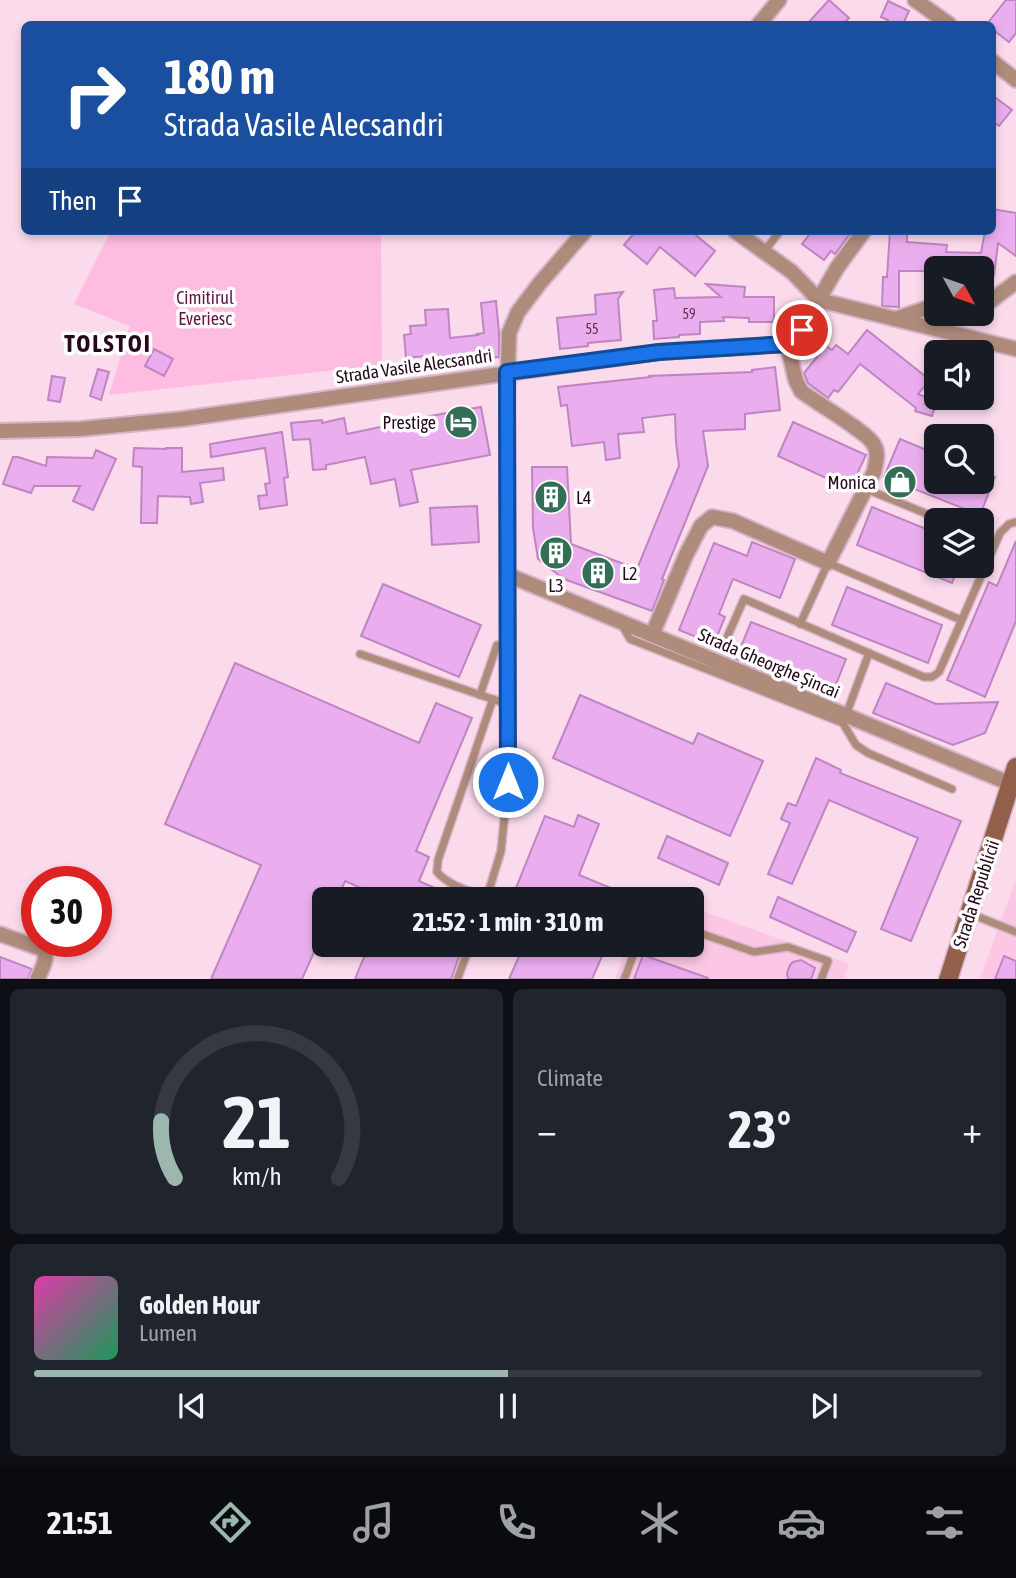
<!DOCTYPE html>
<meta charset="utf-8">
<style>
:root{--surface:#171b24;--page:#20242c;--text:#f1f3f6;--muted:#9ea1a6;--line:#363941;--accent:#9cb7ae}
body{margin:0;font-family:"Asap Condensed",sans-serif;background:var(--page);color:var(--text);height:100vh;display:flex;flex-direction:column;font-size:26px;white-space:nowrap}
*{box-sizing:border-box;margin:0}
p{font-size:23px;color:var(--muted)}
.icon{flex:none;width:38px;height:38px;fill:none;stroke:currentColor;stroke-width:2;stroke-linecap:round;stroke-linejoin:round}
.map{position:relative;height:979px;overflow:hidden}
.drawer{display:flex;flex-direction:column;gap:10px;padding:10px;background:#0d0f14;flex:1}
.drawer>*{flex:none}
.hud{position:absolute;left:21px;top:21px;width:975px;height:214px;border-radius:10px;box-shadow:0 4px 10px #0003;background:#1a4fa0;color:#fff;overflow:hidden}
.needle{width:46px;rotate:130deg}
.fabs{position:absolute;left:924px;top:256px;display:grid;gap:14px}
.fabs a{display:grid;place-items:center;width:70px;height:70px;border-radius:10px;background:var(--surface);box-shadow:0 4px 10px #0003;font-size:35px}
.speed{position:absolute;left:21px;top:866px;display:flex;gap:14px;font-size:35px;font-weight:700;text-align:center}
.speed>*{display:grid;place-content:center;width:91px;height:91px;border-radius:50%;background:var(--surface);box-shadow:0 4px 10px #0003;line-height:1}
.speed .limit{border:10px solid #d22;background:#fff;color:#111}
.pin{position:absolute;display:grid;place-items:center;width:60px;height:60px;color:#fff;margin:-30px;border:4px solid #fff;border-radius:50%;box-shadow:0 2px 7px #0007}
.me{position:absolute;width:77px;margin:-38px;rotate:0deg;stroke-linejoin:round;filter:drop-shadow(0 0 5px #0008)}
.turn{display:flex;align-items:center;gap:24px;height:147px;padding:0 28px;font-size:32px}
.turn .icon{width:91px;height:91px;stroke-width:2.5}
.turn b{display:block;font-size:49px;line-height:60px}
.then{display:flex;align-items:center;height:66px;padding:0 28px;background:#0003;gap:14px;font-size:26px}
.big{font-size:52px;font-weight:700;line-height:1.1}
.drawer .tile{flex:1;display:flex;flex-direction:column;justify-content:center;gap:10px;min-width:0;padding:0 24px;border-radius:10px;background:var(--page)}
.drawer .dial{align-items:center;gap:0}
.dial svg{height:182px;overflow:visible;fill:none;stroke:var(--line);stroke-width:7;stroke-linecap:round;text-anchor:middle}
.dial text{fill:var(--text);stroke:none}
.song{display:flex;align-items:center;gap:21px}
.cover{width:84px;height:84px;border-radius:10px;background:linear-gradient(135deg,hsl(320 70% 55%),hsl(150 70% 35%))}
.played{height:7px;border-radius:4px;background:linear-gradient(90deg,var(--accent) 50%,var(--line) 50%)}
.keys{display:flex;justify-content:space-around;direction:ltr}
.heat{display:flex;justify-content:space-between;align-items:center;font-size:38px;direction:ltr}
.drawer .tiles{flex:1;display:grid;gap:10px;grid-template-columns:1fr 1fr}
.tile:last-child{grid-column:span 2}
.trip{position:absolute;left:312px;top:887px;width:392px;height:70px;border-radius:10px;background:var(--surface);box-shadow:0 4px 10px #0003;font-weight:700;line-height:70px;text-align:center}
.dock{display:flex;height:112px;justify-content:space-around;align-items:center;background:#090b0e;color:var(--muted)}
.dock .icon{width:49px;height:49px}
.dock .selected{color:var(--accent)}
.dock b{font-size:32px;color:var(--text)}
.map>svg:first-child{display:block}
.built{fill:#fcc7e4}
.green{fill:#ffbce1}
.building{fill:#eaaeee;stroke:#be85c2;stroke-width:2}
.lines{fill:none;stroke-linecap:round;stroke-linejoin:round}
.service-casing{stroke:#d4b4c6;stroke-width:10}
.minor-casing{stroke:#d4b4c6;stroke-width:18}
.secondary-casing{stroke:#d4b4c6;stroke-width:21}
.service{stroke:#af8b7c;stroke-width:7}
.minor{stroke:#af8b7c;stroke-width:14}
.secondary{stroke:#92604a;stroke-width:18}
.route-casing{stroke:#114b97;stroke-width:18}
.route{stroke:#1a73e8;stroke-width:12}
.labels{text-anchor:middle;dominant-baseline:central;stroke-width:7;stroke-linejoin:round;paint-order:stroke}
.number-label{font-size:14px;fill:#56324f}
.park-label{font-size:18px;fill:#621648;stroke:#fff}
.street-label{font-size:18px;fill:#25091a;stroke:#fff}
.poi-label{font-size:18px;fill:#25091a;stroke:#fff;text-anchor:end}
.district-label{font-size:24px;font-weight:bold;letter-spacing:2px;fill:#25091a;stroke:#fff}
</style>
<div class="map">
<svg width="1016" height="980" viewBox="0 0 1016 980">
<rect width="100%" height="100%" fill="#fbdaec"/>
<g class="built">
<polygon points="1016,879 1016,979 980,979"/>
<polygon points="691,907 849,964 844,978 847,979 615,980 627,945 691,945"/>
</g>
<polygon class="green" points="111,231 381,231 382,365 109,395 130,326 74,304"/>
<g class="building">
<polygon points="829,0 849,18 843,24 807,24"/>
<polygon points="1006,0 1016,0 1016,33 1009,42 992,29 992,24 987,24"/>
<polygon points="888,1 909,11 903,24 886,24 888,20 881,17"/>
<polygon points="992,95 1012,110 999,126 992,121"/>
<polygon points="992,209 1016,213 1016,256 998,243 994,276 982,279 982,268 936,268 936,271 899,271 899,307 882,306 883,277 887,277 890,231 907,231 907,242 947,245 946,252 981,253 985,231 992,231"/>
<polygon points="636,231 691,231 715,251 695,276 660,247 647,264 624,245"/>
<polygon points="812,231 852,231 835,254 831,251 824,260 802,244"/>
<polygon points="706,284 745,287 744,297 774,297 774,322 749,322 749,318 723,317 724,321 700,322 700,334 679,335 679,337 654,339 653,321 657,321 654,290 674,288 675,298 721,297"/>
<polygon points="623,292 618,299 621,340 588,343 588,346 560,349 557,318 596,314 595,295"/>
<polygon points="496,301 499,333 499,357 470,360 470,363 454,364 454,361 436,362 436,355 406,358 404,335 411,334 410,326 426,325 425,310 448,309 450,338 478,335 477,334 484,333 481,303"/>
<polygon points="867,330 930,380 918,394 937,401 932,416 915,411 916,408 860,364 838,392 834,390 828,398 808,383 804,373 826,346 832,350 836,345 848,354"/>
<polygon points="154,349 173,359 164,376 145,366"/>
<polygon points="775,367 780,410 745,414 745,429 703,431 708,466 662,579 664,580 652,611 564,579 538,559 533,528 532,467 567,467 571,544 637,569 679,466 676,442 675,414 642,418 644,432 618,434 620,458 606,460 604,442 572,446 567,405 561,406 558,387 651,377 650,376 752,372 752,370"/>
<polygon points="98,369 109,372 101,400 90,396"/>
<polygon points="52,376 65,378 60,402 48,400"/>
<polygon points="481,407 490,455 411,470 418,502 400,506 395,479 371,484 365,457 326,465 326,469 313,470 310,439 293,440 291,423 322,420 322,423 344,418 347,434 385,426 384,420 401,417 402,421"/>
<polygon points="793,422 866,455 850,489 778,456"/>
<polygon points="282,432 288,477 284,478 287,505 260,509 258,496 267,495 265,484 270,483 265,448 211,457 210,444"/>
<polygon points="900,439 936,454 936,481 982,481 982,472 995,477 980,515 884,477"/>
<polygon points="134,448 166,449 166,448 182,448 182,472 223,468 224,480 200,483 203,502 191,504 190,497 158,496 157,523 141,523 142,467 133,466"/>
<polygon points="96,450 116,459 93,510 73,501 80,486 34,486 31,493 3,484 13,457 18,457 46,466 47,457 93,458"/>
<polygon points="477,506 479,542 432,545 430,508"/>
<polygon points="872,507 936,533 936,565 959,565 952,583 857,545"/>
<polygon points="1016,541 1016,621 985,697 947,680 989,582 997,586"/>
<polygon points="752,542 795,559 780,598 733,579 719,614 725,617 714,644 679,630 714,543 747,556"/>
<polygon points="383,584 481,625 459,677 361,636"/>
<polygon points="847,587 942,625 928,663 832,625"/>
<polygon points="751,622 846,659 831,697 736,659"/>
<polygon points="235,663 419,743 436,703 472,718 416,851 429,857 419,881 462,900 388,900 345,881 337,900 324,900 324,930 302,979 211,979 261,865 165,824"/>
<polygon points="886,683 936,704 998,702 985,733 953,745 873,713"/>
<polygon points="580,695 693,744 698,733 763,761 730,836 553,758"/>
<polygon points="816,758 841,770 840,773 961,821 911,941 881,929 918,838 829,800 792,884 768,874 790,823 781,819 788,803 796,806"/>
<polygon points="578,815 599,824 579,875 640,900 547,900 516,888 545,816 574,827"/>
<polygon points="667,836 728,863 719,885 658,858"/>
<polygon points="778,897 856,932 847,952 770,917"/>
<polygon points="369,945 463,945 451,979 355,979"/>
<polygon points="524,945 607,945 592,979 509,979"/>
<polygon points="643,955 708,978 708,979 634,979"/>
<polygon points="1004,956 1016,961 1016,979 995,979"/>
<polygon points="0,957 32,969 28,979 0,979"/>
<polygon points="801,960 815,968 811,979 788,979 787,973 790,965 793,962"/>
</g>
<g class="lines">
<defs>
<g id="service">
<polyline points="764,252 780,231"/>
<polyline points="866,489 942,520"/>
<polyline points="982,536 995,542"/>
<polyline points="800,624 828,563 961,620"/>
<polyline points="622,625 630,639 843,723"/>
<polyline points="725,642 744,599 924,677 932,677 939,672 1000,533 1009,524 1016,522"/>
<polyline points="360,654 507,704"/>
<polyline points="480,695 497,645"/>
<polyline points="846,715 869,653"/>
<polyline points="841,720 856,745 868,753 952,789"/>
<path d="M486 898C470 891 449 886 437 872L438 860 493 699"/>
<polyline points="486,900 501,851 508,782"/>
<polyline points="971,914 1016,932"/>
<polyline points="691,930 754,952 788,947 828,961 821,980"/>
<polyline points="457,980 470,945"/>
<polyline points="624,980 637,945"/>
</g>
<g id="minor">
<polyline points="915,0 949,24"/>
<polyline points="759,24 779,0"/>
<polyline points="992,61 1016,80"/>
<polyline points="735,231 792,272 819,300"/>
<polyline points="819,300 1016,349"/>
<polyline points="982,313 984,306 1016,282"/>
<polyline points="895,319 936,305"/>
<polyline points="0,431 80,429 182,419 659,352 787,344 801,330 837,268 864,231"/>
<polyline points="508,575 1016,786"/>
<path d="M652 635 686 555 701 526 712 517 733 521 828 563 874 472C876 463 879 453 874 445 868 432 816 403 801 391L796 381 787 344"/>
<polyline points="508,782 507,398 509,333 518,312 540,283 585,231"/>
<path d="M0 934 42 949C50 957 41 970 37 980"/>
</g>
<polyline id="secondary" points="948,980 1016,767"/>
</defs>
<use href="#service" class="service-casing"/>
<use href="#minor" class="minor-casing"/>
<use href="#secondary" class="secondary-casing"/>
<use href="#service" class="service"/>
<use href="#minor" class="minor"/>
<use href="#secondary" class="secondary"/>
</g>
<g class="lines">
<defs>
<polyline id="route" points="508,782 507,372 659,352 787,344 802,330"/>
</defs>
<use href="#route" class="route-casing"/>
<use href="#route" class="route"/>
</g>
<defs>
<symbol id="hotel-disc" viewBox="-11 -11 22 22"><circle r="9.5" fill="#356e57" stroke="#fff"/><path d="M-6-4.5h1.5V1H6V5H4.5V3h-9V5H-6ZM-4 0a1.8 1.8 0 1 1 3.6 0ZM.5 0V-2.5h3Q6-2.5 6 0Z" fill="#fff"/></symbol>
<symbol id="shop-disc" viewBox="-11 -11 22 22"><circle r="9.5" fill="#356e57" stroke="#fff"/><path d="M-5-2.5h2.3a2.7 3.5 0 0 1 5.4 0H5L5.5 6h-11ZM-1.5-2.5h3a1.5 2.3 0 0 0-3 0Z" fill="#fff"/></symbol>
<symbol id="building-disc" viewBox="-11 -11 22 22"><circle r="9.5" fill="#356e57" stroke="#fff"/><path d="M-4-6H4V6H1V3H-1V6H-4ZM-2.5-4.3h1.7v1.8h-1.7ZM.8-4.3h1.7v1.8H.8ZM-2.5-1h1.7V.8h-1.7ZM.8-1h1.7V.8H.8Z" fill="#fff"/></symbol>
</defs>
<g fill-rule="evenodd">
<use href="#hotel-disc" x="442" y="403" width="38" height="38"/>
<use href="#shop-disc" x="881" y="463" width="38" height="38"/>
<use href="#building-disc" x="532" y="478" width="38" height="38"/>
<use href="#building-disc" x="537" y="534" width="38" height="38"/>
<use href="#building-disc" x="579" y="554" width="38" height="38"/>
</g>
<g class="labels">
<g class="number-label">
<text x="689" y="314">59</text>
<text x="592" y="329">55</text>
</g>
<g class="park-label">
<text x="205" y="297">Cimitirul<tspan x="205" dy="21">Everiesc</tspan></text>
</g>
<g class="street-label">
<text transform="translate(414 366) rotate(-8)">Strada Vasile Alecsandri</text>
<text transform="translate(769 663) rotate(23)">Strada Gheorghe Șincai</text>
<text transform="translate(976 894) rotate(-72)">Strada Republicii</text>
</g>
<g class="poi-label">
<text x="436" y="422">Prestige</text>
<text x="876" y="482">Monica</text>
<text x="576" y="497" text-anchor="start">L4</text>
<text x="622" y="573" text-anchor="start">L2</text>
<text x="556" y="585" text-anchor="middle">L3</text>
</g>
<g class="district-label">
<text x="108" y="343">TOLSTOI</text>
</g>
</g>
</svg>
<div class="fabs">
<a><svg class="needle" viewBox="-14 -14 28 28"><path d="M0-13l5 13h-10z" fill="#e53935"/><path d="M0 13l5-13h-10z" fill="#9ea1a6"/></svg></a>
<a><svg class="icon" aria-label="sound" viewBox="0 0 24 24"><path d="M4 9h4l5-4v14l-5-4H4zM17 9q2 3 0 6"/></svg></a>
<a><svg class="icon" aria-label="search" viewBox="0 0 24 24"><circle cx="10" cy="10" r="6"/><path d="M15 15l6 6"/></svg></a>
<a><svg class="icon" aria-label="layers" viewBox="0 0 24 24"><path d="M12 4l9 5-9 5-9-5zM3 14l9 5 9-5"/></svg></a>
</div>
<div class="speed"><div class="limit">30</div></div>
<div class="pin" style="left:802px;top:330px;background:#d93025"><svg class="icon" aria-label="arrive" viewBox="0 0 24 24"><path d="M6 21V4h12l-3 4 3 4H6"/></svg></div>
<svg class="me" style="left:508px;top:782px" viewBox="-20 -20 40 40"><circle r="17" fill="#1a73e8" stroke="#fff" stroke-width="3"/><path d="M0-11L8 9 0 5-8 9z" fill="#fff"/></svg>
<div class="trip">21:52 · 1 min · 310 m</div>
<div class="hud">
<div class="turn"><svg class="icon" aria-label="right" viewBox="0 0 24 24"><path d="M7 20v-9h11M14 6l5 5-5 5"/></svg><div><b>180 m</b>Strada Vasile Alecsandri</div></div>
<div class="then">Then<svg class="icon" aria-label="arrive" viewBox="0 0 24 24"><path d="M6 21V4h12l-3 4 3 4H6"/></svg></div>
</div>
</div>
<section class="drawer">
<div class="tiles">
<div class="tile dial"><svg viewBox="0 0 100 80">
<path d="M14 69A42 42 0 1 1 86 69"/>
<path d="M14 69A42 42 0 0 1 8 44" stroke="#9cb7ae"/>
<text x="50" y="56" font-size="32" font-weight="700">21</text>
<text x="50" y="72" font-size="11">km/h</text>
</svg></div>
<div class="tile"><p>Climate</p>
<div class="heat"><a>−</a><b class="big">23°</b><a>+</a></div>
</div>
<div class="tile">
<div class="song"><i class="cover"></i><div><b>Golden Hour</b><p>Lumen</p></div></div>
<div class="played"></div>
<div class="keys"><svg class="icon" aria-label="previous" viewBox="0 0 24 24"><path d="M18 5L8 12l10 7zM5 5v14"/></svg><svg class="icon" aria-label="pause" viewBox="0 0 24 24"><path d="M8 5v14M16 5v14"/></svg><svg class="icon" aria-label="next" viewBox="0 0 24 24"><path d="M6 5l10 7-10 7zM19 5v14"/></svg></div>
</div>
</div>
</section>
<nav class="dock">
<b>21:51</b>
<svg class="icon selected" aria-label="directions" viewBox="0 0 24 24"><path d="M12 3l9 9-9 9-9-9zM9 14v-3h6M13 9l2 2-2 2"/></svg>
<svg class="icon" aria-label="music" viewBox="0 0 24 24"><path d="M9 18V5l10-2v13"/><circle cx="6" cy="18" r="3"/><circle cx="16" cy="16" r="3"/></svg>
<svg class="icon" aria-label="phone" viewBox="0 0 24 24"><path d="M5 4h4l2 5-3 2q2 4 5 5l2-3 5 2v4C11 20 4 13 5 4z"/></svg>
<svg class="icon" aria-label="climate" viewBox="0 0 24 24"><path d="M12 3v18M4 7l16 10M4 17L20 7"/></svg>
<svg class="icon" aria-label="car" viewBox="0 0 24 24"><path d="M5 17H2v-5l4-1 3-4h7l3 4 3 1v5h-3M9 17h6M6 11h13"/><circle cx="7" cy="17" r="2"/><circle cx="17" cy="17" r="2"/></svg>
<svg class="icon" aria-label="filters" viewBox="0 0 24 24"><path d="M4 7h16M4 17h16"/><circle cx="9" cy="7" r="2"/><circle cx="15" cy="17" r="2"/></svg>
</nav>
